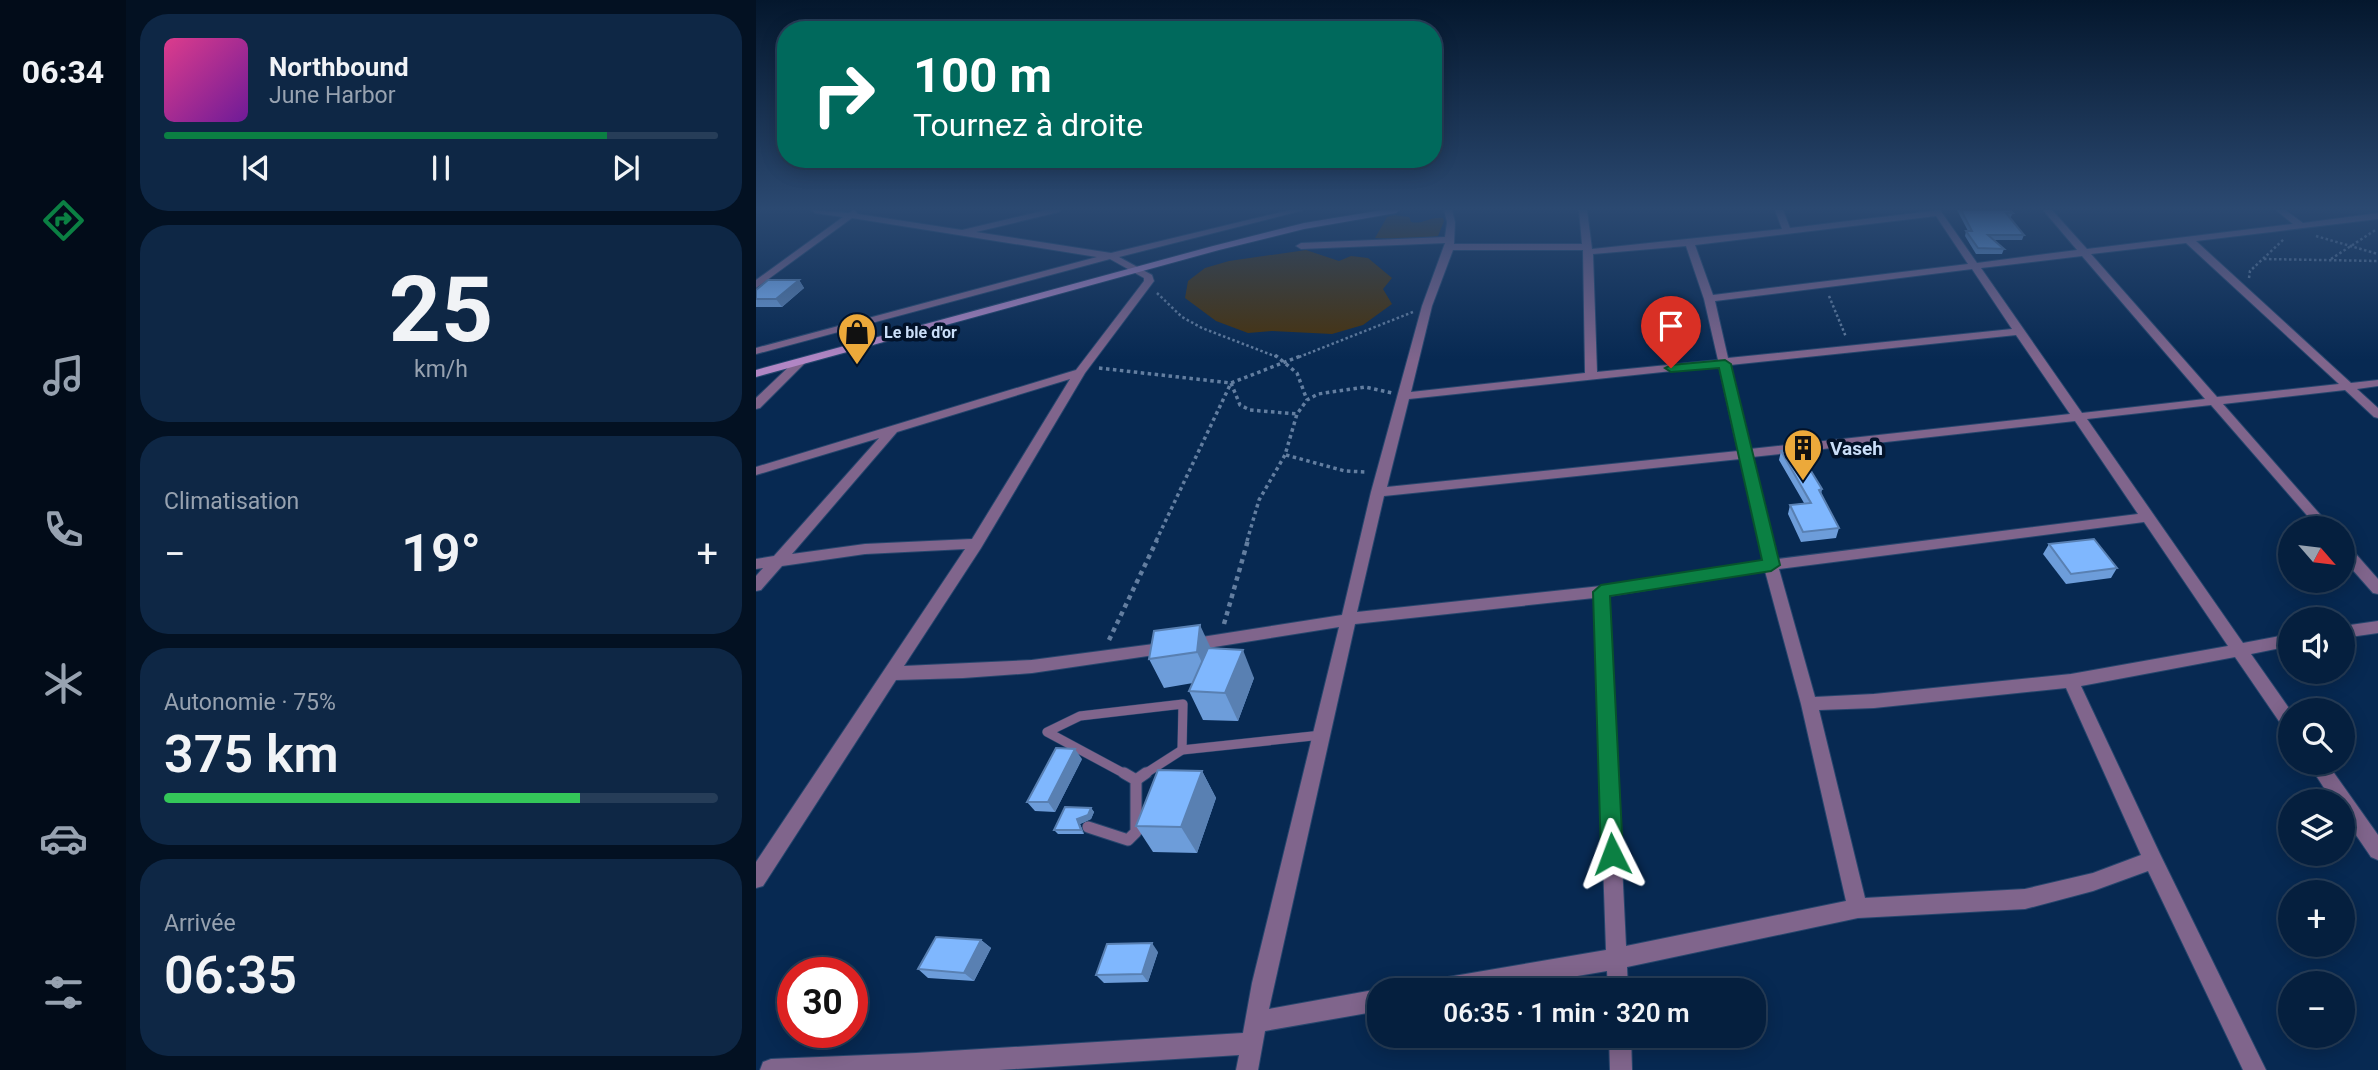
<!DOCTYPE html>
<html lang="fr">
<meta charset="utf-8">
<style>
:root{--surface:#051f3e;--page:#0e2745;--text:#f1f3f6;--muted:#97a2b0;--line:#263d58;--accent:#0b8043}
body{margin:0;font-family:Roboto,sans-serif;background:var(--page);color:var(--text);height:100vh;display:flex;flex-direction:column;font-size:26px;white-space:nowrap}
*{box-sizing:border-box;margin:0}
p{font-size:23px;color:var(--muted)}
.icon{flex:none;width:38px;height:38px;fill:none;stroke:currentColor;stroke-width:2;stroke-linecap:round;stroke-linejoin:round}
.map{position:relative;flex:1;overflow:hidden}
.details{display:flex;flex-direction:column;gap:14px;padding:14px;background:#031122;width:630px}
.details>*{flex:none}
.hud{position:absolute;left:21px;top:21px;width:665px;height:147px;border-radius:28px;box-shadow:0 4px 18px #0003,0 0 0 2px var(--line);background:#00695c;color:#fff;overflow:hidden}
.needle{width:46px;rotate:118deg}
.fabs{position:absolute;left:1522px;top:516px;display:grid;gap:14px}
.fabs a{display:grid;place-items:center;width:77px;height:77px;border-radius:50%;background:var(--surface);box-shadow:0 4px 18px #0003,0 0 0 2px var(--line);font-size:35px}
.speed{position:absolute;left:21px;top:957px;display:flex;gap:14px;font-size:35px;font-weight:700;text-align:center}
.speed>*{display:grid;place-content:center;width:91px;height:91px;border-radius:50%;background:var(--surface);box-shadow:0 4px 18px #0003,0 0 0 2px var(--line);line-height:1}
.speed .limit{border:10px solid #d22;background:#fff;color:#111}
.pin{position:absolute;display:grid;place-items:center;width:60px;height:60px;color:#fff;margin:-72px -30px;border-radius:50% 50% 50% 0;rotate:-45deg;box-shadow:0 0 7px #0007}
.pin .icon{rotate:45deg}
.me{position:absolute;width:77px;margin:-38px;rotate:357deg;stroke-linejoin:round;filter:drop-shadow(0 0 5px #0008)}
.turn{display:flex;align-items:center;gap:24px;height:147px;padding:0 21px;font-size:32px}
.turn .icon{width:91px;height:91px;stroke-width:2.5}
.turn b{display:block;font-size:49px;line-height:60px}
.big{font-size:52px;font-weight:600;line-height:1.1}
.details .tile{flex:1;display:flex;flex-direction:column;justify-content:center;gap:10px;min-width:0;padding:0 24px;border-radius:28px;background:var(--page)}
.details .dial{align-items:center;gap:0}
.dial b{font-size:91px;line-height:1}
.song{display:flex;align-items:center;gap:21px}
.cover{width:84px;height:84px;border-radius:10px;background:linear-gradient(135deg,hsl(330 70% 55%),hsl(280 70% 35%))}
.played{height:7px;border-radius:4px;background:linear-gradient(90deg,var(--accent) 80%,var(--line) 80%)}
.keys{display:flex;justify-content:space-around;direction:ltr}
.heat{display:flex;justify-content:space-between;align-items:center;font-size:38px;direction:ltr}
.charge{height:10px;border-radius:5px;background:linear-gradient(90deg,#34c759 75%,var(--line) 0)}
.trip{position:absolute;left:611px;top:978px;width:399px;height:70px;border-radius:28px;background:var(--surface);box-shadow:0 4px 18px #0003,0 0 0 2px var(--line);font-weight:600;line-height:70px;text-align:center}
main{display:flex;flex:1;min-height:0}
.menu{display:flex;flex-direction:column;width:126px;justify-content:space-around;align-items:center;background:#020c19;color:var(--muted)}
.menu .icon{width:49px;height:49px}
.menu .on{color:var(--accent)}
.menu b{font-size:32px;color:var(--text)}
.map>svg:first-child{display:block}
.green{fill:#4a3107}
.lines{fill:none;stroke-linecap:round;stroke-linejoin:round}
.lane-far1-casing{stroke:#26466d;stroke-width:10}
.lane-casing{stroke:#26466d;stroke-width:13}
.street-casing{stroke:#26466d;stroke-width:2}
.secondary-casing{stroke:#26466d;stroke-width:2}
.path-far2{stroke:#637ea0;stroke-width:2.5;stroke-dasharray:2.5 2.5;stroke-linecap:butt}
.path-far1{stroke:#637ea0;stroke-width:3.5;stroke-dasharray:3.5 3.5;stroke-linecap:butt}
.path{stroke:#637ea0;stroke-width:4.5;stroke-dasharray:4.5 4.5;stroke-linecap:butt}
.lane-far1{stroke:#80658c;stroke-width:9}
.lane{stroke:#80658c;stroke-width:11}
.street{fill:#80658c;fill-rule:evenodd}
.secondary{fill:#b186c4;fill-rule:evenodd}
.wall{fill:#6d9dda}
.shaded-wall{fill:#5980b2}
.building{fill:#7fb7fe;stroke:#5980b2;stroke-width:2}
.route{fill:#0b8043;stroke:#07532c;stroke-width:2}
.labels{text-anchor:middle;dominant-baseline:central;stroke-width:7;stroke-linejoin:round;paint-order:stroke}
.far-poi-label{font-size:16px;font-weight:bold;fill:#cadef8;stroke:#021229;text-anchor:start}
.poi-label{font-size:19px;font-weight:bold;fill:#cadef8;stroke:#021229;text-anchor:start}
</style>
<main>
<nav class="menu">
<b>06:34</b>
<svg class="icon on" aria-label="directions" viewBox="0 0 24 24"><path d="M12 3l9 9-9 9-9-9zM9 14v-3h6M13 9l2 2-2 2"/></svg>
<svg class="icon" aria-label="music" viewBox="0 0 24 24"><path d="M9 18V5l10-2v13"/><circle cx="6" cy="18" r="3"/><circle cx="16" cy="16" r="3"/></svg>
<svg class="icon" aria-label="phone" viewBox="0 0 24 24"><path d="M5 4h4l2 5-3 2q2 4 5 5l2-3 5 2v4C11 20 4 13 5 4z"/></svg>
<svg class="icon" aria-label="climate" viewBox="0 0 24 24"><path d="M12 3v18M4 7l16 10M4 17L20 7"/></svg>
<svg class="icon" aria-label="car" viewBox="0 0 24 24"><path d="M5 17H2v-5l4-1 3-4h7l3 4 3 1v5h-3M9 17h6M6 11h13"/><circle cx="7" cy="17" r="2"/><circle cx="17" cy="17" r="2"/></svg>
<svg class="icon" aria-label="filters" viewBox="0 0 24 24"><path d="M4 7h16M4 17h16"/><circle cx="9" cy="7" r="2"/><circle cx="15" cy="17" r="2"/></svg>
</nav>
<section class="details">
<div class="tile">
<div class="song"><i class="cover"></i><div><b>Northbound</b><p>June Harbor</p></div></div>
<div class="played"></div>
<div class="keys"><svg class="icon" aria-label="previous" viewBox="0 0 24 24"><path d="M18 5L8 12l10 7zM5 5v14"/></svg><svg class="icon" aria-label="pause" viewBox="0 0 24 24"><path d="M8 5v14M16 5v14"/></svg><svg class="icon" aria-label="next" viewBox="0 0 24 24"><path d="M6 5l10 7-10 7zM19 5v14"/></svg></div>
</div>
<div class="tile dial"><b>25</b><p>km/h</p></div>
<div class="tile"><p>Climatisation</p>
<div class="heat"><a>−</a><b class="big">19°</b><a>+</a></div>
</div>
<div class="tile"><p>Autonomie · 75%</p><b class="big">375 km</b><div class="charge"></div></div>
<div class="tile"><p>Arrivée</p><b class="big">06:35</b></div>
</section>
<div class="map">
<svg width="1622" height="1070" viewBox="0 0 1622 1070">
<rect width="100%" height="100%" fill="#072952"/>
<g class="green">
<path d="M638 215 653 217 655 222C666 225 675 216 687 218L688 221 682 236 658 240 619 238 631 217Z"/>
<polygon points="550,250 583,261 595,256 612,258 636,278 627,289 636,304 607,325 576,334 516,331 492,333 460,321 429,298 432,281 449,268 473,261"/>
</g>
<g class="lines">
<defs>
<g id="lane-far1">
<polyline points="371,775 291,732 324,716 427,704 426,750"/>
<polyline points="387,775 426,750 566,735"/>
</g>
<g id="lane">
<polyline points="380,780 390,773"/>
<polyline points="332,827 372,840 380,832 380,780 368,773"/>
</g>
<g id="street">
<path d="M55 210 93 213 98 210 102 214 206 230 290 210H304L303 212 220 232 355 253 534 210H548L363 257 396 275 398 281 329 373 225 548 148 666 276 660 413 642 419 644 421 648 419 652 276 673 207 678 140 680 7 886 0 888V862L209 549 109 554 26 566 5 590 0 591V576L7 568 0 569V559L18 556 123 438 0 475V467L320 370 388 281V278L354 259 0 354V348L341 257 96 218 0 288V280L87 217 59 213ZM314 379 216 539 109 544 36 554 141 432Z"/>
<path d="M688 210H696L699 222 698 244H826L823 210H831L836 249 1026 229 1019 210H1027L1034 228 1184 210 1221 263 1321 250 1287 210H1296L1331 249 1537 224 1520 210H1529L1547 223 1622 213V219L1440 241 1595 383 1622 380V386L1601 389 1622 408V418L1618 417 1589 390 1467 404 1576 528H1562L1455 405 1331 419 1487 643 1535 634V646L1495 654 1535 711V732L1529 730 1479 657 1325 686 1404 854 1510 1070H1487L1392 871 1337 891 1269 909 1102 918 871 967 872 990H852L851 971 738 990H670L672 982 680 979 850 950 838 598 599 624 513 1009 623 989 626 990H623V1011L509 1031 502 1070H480L483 1055 243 1070H4L7 1062 15 1059 160 1053 487 1033 496 983 583 627 433 651 427 649 425 645 427 641 433 639 586 615 615 492 666 306 689 243 545 249 540 246 545 243 689 237 691 222ZM1180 216 1212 264 957 295 939 245ZM1430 243 1583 384 1461 397 1335 254ZM930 246 948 299 962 360 841 372 837 254ZM697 250H827L829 373 655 392 676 306ZM1326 256 1449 399 1326 413 1225 268ZM1216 269 1256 329 972 358 959 301ZM1260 335 1314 414 994 449 974 365ZM963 366 982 451 631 487 653 399ZM1319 421 1382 514 1021 559 996 457ZM984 459 1007 561 845 586 601 612 628 496ZM1388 522 1472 646 1315 674 1118 694 1059 697 1023 569ZM1009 571 1045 704 1090 901 870 946 853 596ZM1310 688 1385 855 1337 873 1269 889 1109 898 1063 710 1118 708Z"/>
<polygon points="44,359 50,362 4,408 0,409 0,398 40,360"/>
<polygon points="1587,544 1592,545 1622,579 1622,594 1617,593 1587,559"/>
<polygon points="1622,621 1622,633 1587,638 1587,626"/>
<polygon points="1552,763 1571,763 1622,835 1622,860 1615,857 1587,816 1587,802 1577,802"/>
<polygon points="853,1036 875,1036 876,1070 854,1070"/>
</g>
<polygon id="secondary" points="626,210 644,210 640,213 548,229 463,250 0,377 0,370 457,246 548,223"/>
</defs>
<use href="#lane-far1" class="lane-far1-casing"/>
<use href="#lane" class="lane-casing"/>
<use href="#street" class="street-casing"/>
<use href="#secondary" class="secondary-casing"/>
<g class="path-far2">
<polyline points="1560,236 1622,254"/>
<polyline points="1508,259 1622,261"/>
<polyline points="1575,259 1621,229"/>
<polyline points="1493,278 1494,271 1528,239"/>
<polyline points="401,293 426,317 446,328 521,357"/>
<polyline points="1073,296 1090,337"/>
<polyline points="543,357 657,312"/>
</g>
<g class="path-far1">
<polyline points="519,355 541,373 551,400"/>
<polyline points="343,368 475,383 547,355"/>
<polyline points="475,383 484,405 494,410 541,414"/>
<polyline points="530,455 589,471 611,472"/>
<polyline points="400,541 475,383"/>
<polyline points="491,541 503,500 529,455 541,414 551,400 562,394 609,387 636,393"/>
</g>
<g class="path">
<polyline points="468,624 492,540"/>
<polyline points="353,640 401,540"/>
</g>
<use href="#lane-far1" class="lane-far1"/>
<use href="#lane" class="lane"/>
<use href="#street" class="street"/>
<use href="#secondary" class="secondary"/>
</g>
<g class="wall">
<polygon points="1201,210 1254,210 1257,213 1254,218 1268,235 1266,240 1238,240 1248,249 1246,254 1220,254 1209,236 1210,231 1212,231"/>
<polygon points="43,280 48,288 26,307 0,307 0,290"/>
<polygon points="1025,451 1066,489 1065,494 1083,528 1080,538 1045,542 1032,514 1034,505 1048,503 1023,460"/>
<polygon points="1293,544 1361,568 1355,578 1310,584 1287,554"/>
<polygon points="455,648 498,678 482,721 447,720 433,691 437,683 408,688 393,659"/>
<polygon points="326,759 299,812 279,811 271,802"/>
<polygon points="446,771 460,798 441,853 397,852 380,826"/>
<polygon points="335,808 338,812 335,819 324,824 328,834 302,834 298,830"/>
<polygon points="225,940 235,948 218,981 172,978 162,969"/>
<polygon points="402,952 392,982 348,983 340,975"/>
</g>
<g class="shaded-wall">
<polygon points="43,280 48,288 26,307 20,299"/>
<polygon points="444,625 457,653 454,680 441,652"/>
<polygon points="487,650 498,678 482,721 469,693"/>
<polygon points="319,749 326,759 299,812 292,802"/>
<polygon points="446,771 460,798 441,853 425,827"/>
<polygon points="335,808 338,812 335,819 324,824 328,834 325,830 321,819"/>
<polygon points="225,940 235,948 218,981 208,973"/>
<polygon points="396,943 402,952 392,982 386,974"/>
</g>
<g class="building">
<polygon points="1205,210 1254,210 1257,213 1250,213 1268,235 1232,235 1248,249 1222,248 1210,231 1216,231"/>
<polygon points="12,280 43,280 20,299 0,299 0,290"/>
<polygon points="1042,450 1066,489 1063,490 1083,528 1047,532 1034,505 1055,503 1025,451"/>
<polygon points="1338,539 1361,568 1315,574 1293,544"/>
<polygon points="444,625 441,652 393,659 398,631"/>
<polygon points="452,648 487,650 469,693 433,691"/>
<polygon points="300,748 319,749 292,802 271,802"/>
<polygon points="402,770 446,771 425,827 380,826"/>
<polygon points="309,807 335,808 332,815 321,819 325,830 298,830"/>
<polygon points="180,937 225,940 208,973 162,969"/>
<polygon points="396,943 386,974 340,975 351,944"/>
</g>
<linearGradient id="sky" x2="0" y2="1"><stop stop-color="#04172d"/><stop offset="0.58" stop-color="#2b4971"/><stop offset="1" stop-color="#2b4971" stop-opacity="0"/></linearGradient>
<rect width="1622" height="360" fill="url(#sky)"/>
<polygon class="route" points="969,360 975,364 1024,565 1015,571 854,596 867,854 864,861 856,864 848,861 845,854 837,592 845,585 1006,560 963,368 915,372 909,368 915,365"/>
<defs>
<symbol id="shop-pin" viewBox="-11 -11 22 30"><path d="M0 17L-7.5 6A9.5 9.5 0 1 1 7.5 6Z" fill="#eca93a" stroke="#021229"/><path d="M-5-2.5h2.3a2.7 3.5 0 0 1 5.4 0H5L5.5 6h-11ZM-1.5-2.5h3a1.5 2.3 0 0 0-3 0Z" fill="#111"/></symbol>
<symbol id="building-pin" viewBox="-11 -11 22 30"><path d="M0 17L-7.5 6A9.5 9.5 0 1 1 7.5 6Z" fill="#eca93a" stroke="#021229"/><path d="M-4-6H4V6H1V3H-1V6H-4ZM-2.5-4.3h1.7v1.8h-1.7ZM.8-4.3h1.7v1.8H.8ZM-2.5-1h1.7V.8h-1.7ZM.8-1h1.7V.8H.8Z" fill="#111"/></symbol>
</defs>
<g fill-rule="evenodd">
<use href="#shop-pin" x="79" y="310" width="44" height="60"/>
<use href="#building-pin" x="1025" y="426" width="44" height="60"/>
</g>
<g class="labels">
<g class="far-poi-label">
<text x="128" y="332">Le ble d'or</text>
</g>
<g class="poi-label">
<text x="1074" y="448">Vaseh</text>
</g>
</g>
</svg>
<div class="fabs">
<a><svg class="needle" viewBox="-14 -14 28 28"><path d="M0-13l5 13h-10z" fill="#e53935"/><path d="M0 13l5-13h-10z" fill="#97a2b0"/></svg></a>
<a><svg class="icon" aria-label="sound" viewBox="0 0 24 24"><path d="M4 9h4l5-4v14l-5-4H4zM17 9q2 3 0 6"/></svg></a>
<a><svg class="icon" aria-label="search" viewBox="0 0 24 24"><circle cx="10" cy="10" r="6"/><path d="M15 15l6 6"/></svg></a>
<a><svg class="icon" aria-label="layers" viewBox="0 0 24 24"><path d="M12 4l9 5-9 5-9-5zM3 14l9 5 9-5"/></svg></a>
<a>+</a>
<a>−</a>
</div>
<div class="speed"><div class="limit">30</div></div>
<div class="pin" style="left:915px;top:368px;background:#d93025"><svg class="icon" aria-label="arrive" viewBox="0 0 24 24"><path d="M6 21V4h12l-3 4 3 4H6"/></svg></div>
<svg class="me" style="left:856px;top:854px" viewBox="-20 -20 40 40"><path d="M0-17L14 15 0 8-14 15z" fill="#0b8043" stroke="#fff" stroke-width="4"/></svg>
<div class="trip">06:35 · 1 min · 320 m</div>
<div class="hud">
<div class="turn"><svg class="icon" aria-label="right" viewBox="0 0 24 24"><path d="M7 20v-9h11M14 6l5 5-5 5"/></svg><div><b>100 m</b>Tournez à droite</div></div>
</div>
</div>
</main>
